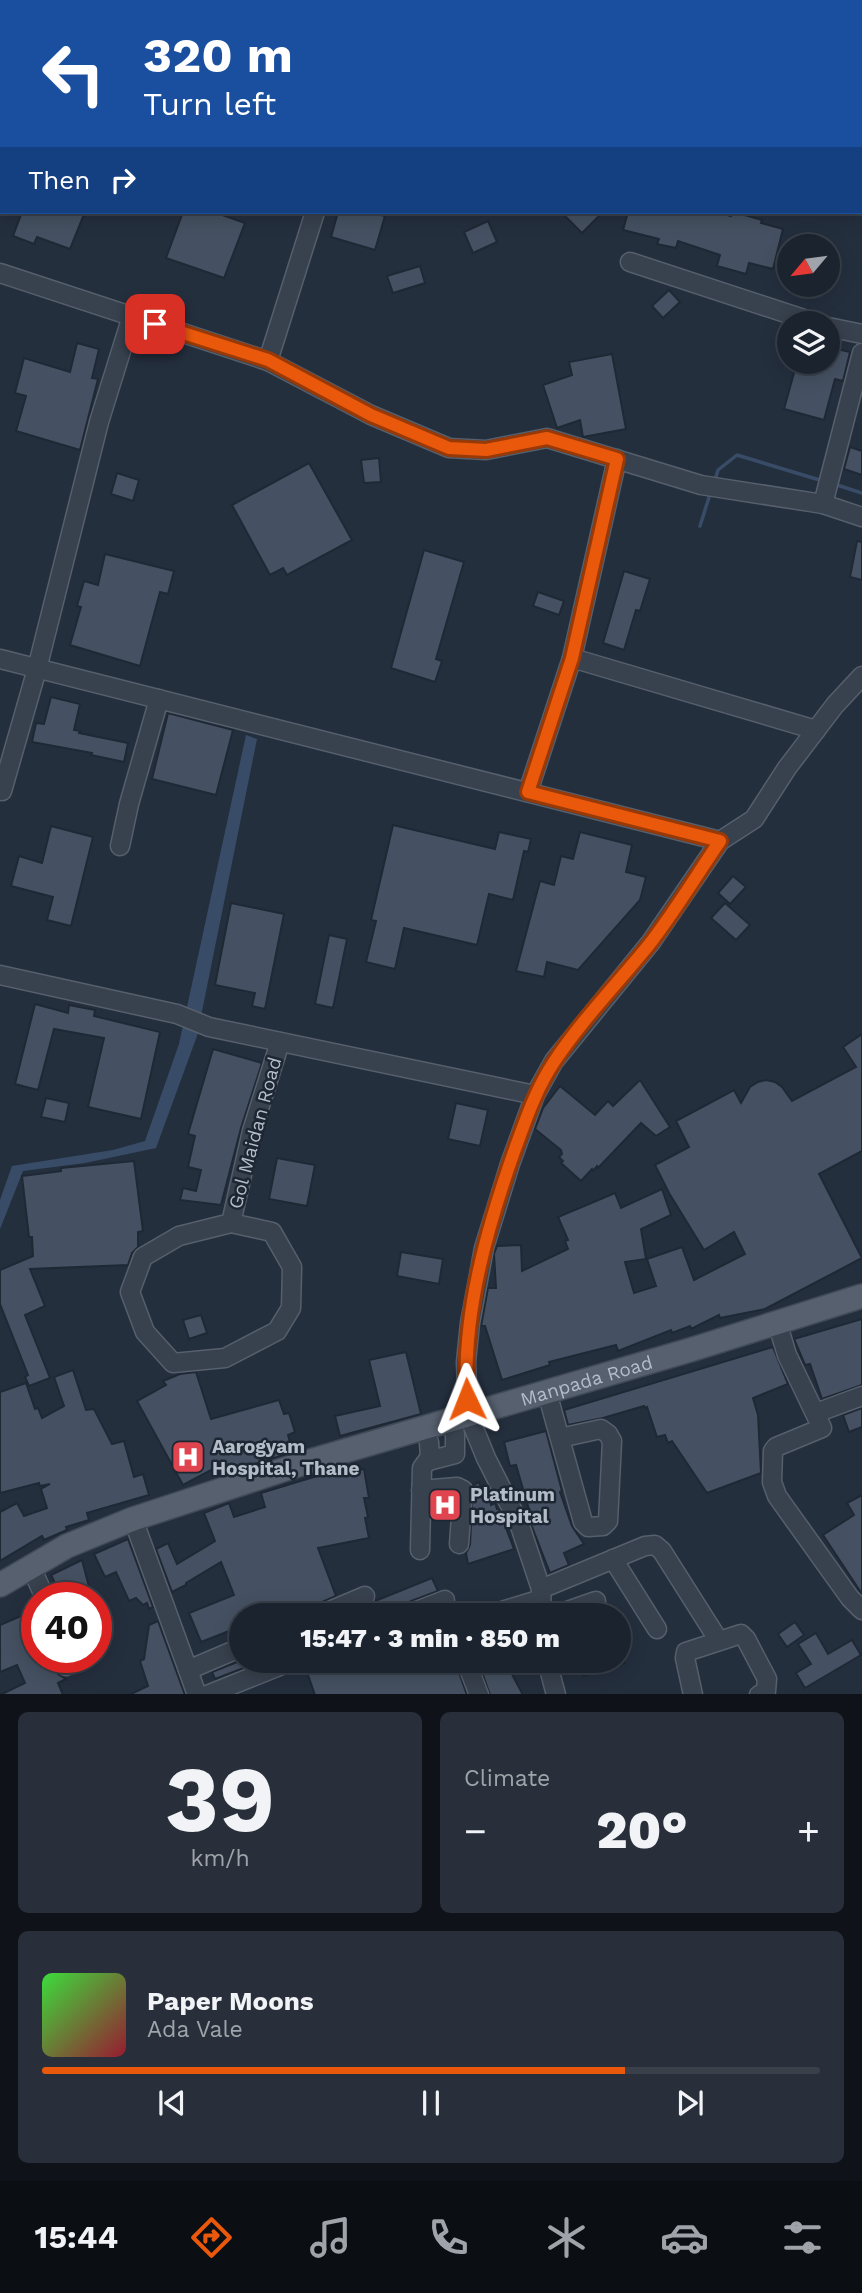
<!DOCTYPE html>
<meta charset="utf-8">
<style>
:root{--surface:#1b232e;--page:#282f3a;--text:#f1f3f6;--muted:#a0a4aa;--line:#39404a;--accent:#ea580c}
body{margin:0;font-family:"Work Sans",sans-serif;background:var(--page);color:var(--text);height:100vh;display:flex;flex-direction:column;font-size:26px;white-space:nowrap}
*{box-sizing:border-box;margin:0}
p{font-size:23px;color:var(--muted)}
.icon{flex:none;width:38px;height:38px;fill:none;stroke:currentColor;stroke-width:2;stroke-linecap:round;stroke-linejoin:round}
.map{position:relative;height:1694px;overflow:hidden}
.drawer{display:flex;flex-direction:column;gap:18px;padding:18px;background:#0f1319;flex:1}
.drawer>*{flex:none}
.banner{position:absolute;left:0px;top:0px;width:863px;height:214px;box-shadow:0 4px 18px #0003,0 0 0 2px var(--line);background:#1a4fa0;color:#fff;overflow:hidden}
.needle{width:46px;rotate:241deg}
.tools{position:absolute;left:777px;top:234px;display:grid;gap:14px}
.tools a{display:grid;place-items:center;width:63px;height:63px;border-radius:50%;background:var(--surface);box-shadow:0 4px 18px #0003,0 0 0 2px var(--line);font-size:35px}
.speed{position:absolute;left:21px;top:1582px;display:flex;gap:14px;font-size:35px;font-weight:700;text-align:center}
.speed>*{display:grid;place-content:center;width:91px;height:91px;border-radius:50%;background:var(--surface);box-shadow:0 4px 18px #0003,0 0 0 2px var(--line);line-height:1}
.speed .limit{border:10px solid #d22;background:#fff;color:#111}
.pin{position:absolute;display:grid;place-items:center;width:60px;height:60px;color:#fff;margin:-30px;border-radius:14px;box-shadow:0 4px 10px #0006}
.me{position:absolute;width:77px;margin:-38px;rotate:358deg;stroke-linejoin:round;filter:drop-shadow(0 0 5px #0008)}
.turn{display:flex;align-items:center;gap:24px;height:147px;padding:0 28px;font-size:32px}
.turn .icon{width:91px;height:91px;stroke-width:2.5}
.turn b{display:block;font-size:49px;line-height:60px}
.then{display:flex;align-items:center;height:66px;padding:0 28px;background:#0003;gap:14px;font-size:26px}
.big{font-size:52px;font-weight:800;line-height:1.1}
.drawer .card{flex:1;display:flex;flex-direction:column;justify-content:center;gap:10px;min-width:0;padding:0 24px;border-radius:10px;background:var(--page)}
.drawer .dial{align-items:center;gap:0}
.dial b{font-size:91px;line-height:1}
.song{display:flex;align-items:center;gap:21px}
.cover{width:84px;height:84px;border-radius:10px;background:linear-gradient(135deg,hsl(120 70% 55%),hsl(350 70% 35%))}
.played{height:7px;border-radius:4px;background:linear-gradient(90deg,var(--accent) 75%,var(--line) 75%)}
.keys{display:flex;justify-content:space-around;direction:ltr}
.heat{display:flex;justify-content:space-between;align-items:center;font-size:38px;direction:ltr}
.drawer .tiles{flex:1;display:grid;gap:18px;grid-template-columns:1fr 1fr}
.card:last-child{grid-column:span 2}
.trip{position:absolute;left:229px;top:1603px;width:402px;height:70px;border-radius:35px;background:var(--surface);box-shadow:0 4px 18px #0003,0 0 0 2px var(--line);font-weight:800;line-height:70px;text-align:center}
.dock{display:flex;height:112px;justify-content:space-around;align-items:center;background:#0b0e12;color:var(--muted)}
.dock .icon{width:49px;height:49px}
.dock .on{color:var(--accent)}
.dock b{font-size:32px;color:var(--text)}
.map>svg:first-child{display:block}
.water{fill:#394c67}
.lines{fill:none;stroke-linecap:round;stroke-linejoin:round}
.stream{stroke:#394c67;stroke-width:3.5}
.building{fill:#455162;stroke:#1f2835;stroke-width:2}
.minor-casing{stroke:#565f6c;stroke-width:21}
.major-casing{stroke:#414a57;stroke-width:26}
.minor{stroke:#38414e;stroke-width:18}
.major{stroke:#56606e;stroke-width:23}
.route-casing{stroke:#983908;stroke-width:18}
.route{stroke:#ea580c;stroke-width:12}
.labels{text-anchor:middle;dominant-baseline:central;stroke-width:5;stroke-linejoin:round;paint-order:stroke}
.street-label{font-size:19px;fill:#b4bcc9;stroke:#1d2633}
.poi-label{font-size:19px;font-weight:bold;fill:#b4bcc9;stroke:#1d2633;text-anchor:start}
</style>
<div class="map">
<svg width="862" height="1695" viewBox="0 0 862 1695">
<rect width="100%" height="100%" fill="#242f3e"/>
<polygon class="water" points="246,735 257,739 197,1036 156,1148 85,1163 23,1171 0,1229 0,1200 12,1166 113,1150 145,1141 179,1044"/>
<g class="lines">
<g class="stream">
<polyline points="715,480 718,470 737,455 823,481"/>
<polyline points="834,484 862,493"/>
<polyline points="700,526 711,491"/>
</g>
</g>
<g class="building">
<polygon points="22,212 85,212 70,249 37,237 34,244 13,236"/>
<polygon points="183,212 214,212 245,223 224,278 166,258"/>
<polygon points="338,212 369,212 385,216 375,250 331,237"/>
<polygon points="561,212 603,212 582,233"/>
<polygon points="628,212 717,212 731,216 734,212 762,220 761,223 783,229 773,269 749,263 746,274 717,266 720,255 678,241 676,248 657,244 659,239 623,230"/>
<polygon points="488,221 497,242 473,253 464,232"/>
<polygon points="420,266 425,283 393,293 387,276"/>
<polygon points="669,290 680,302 663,318 652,306"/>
<polygon points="77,343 99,349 92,378 98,379 80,450 16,431 26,396 15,393 24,358 70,372"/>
<polygon points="828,347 850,352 843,381 835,379 824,420 784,409 797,362 828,362"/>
<polygon points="612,354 626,429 583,437 580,420 557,428 543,385 572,375 569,362"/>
<polygon points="850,447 862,451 862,475 844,469"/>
<polygon points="379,458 381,482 364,483 361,460"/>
<polygon points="309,463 352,540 287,575 283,568 270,575 232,505"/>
<polygon points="117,473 139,480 133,501 111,494"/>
<polygon points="857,541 862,542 862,580 850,577"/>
<polygon points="424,550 464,562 436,659 442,661 435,682 391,668"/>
<polygon points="105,554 174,571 168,594 160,592 140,666 70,645 81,607 77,606 84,581 98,585"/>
<polygon points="624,571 650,579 640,611 636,610 624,650 603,643"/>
<polygon points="538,592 564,601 559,615 533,606"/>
<polygon points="51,697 80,704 74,730 80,731 79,733 128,743 124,762 91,755 92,753 32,742 36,723 44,724"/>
<polygon points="168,713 233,730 216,795 152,779"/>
<polygon points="393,825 495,849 499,832 531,839 528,852 524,851 513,900 489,894 477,945 404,928 395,969 366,962 376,921 371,920"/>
<polygon points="51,826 93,837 71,926 47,920 53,897 11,886 19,856 42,863"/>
<polygon points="580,832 632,845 626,872 646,877 640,900 578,970 547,962 544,977 516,971 540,881 554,885 561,856 573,859"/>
<polygon points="733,876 746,887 730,904 718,893"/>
<polygon points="231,903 284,914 265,1009 252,1006 255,993 215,985"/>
<polygon points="725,903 750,925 736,940 711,918"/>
<polygon points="329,935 347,939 333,1008 315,1004"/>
<polygon points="35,1004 68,1013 69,1005 95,1010 94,1016 160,1032 141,1119 88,1107 104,1038 54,1029 38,1090 15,1084"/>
<polygon points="862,1034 862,1151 819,1174 862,1258 765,1309 720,1318 719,1315 691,1329 690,1326 672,1333 671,1330 618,1351 616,1345 549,1362 550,1365 502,1380 485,1326 481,1326 488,1288 496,1288 494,1254 497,1246 521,1245 522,1271 568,1249 565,1241 568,1240 558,1217 615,1193 621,1208 662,1189 671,1215 641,1229 646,1259 625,1262 634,1293 656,1286 647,1259 682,1247 694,1280 745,1254 734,1232 704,1250 669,1193 655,1165 689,1147 676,1121 734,1090 741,1103 750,1087 758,1082 766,1080 775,1082 782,1087 792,1101 856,1067 843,1047"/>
<polygon points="213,1049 262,1063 241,1128 221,1205 180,1200 183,1188 196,1191 201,1170 188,1167 195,1136 188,1134"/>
<polygon points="640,1080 670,1127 656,1136 641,1123 598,1168 597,1166 593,1171 592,1169 581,1181 561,1163 563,1161 559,1157 562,1154 561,1150 535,1129 543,1108 560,1086 595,1115 608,1101 613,1106"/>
<polygon points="46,1098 69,1103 65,1122 41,1117"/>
<polygon points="456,1103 488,1110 480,1146 448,1139"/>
<polygon points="277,1158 315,1165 307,1206 269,1199"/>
<polygon points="134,1161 143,1231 138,1232 138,1247 132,1253 128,1265 30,1269 45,1306 25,1315 50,1378 29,1386 25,1377 28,1375 0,1304 0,1270 33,1256 32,1237 29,1237 22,1176 61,1171 61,1168"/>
<polygon points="401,1252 443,1259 439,1284 397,1276"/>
<polygon points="201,1315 207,1333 189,1339 183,1320"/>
<polygon points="862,1319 862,1385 822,1399 810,1364 805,1365 794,1339"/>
<polygon points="773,1347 788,1384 753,1398 758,1415 761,1473 707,1493 672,1441 668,1443 665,1435 657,1437 647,1407 645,1408 644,1406 603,1418 568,1425 564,1410"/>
<polygon points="406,1352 421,1414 340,1436 335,1416 380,1406 369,1360"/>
<polygon points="73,1370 86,1410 94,1409 112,1444 124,1441 134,1477 143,1474 149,1495 87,1513 89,1520 66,1527 67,1530 44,1540 42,1536 0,1561 0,1512 17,1503 24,1516 47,1508 41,1489 50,1484 40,1486 39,1483 0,1493 0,1392 26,1383 35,1409 38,1408 42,1418 64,1406 54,1377"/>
<polygon points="196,1372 211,1419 279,1400 284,1414 289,1413 295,1432 288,1435 293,1452 230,1472 229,1468 213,1473 211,1470 183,1485 137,1401 166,1385 163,1381 180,1374"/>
<polygon points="862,1408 862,1427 849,1432 843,1415"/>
<polygon points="546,1431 562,1491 560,1492 572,1526 584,1544 564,1553 569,1565 550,1573 527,1514 530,1513 516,1465 510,1466 504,1442"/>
<polygon points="364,1469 369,1498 364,1498 368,1517 365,1518 369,1538 318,1548 336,1596 315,1605 311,1609 309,1615 304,1615 300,1607 280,1615 242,1615 242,1626 201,1642 189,1613 234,1595 221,1562 186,1583 186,1585 172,1592 156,1549 168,1543 177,1564 215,1541 204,1513 229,1503 234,1517 265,1507 261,1493 317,1476"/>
<polygon points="479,1482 485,1501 490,1500 491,1505 495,1503 497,1509 499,1509 514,1549 468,1564 466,1553 470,1545 473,1485"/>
<polygon points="862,1495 862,1594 823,1535 854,1515 847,1503"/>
<polygon points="451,1499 449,1520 432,1520 433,1500"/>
<polygon points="128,1539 153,1607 149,1609 147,1603 143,1605 136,1598 129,1601 116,1572 105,1577 94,1554"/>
<polygon points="82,1560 92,1598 72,1598 69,1586 59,1591 51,1575"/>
<polygon points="432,1578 438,1591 401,1605 397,1608 395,1615 349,1615 369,1606 375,1601"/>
<polygon points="37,1609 37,1657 52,1657 58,1674 66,1679 58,1683 63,1695 0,1695 25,1683 17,1665 0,1672 0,1625"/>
<polygon points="158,1621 185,1695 129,1695 148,1686 140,1661 144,1659 149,1625"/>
<polygon points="795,1622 804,1635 787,1647 778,1634"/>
<polygon points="816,1633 828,1654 852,1640 861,1655 805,1688 796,1673 811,1664 798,1644"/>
<polygon points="242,1660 262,1661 215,1679 212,1672"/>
<polygon points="303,1661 356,1661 358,1668 378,1661 455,1661 467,1695 315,1695"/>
<polygon points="478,1661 505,1661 523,1695 490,1695"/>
<polygon points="579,1661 624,1661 625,1663 584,1676"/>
</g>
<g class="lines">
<defs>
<g id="minor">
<polyline points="396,2 396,0"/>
<polyline points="732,2 733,0"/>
<polyline points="810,2 810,0"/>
<polyline points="0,24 2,25"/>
<polyline points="861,172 862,172"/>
<polyline points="630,262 819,324"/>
<polyline points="0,273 268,361 371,415 449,448 486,450 547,438 701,485 823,504 862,517"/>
<polyline points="828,327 862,334"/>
<polyline points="268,361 315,212"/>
<polyline points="823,504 862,353"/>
<polyline points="572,658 617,459"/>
<polyline points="0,659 720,841"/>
<polyline points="2,791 37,669 99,422 132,316"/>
<polyline points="528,792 572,658 816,730"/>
<polyline points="120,846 129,804 159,699"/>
<polyline points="0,975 177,1014 209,1027 535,1095"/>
<polyline points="231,1223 272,1232 292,1267 291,1308 277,1331 225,1358 173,1363 145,1332 130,1292 143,1257 179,1236 231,1223 252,1131 280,1042"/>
<polyline points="777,1322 787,1355 822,1428 776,1447 773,1451 772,1482 777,1496 850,1598 862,1610"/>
<polyline points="550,1403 583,1522 588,1527 603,1526 608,1521 612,1441 608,1434 601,1429 560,1438"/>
<polyline points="816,1413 862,1396"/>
<polyline points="428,1461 455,1454 455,1434 451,1419"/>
<polyline points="421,1490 457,1487 463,1490 459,1544"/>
<polyline points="133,1519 188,1670 242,1647"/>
<polyline points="420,1550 422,1468 430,1457 429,1442"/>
<polyline points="613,1559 657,1629"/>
<polyline points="31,1567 45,1598"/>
<polyline points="541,1589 645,1546 655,1545 662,1551 719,1641"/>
<polyline points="320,1615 365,1596"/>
<polyline points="406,1615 445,1600"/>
<polyline points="489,1615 541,1599"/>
<polyline points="542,1615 541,1589 519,1523 486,1458 468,1414 466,1362 470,1323 484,1248 510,1164 535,1095 554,1061 651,942 720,841 754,819 787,768 835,705 862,676"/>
<polyline points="556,1615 596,1601"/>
<polyline points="63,1657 66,1666"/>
<polyline points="466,1661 479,1695"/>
<polyline points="547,1661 556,1695"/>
<polyline points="188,1670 197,1695"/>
<polyline points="207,1695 292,1661"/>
<polyline points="693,1695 685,1658 686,1652 741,1634 746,1639 767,1679 766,1691 759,1695"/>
</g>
<g id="major">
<polyline points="565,0 573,2"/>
<polyline points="655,0 662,2"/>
<polyline points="861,51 862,51"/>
<polyline points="861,68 862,68"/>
<path id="s1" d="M0 1585 67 1546 133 1519 307 1462 690 1350 862 1296"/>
</g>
</defs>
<use href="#minor" class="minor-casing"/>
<use href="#major" class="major-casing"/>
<use href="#minor" class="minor"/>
<use href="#major" class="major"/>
</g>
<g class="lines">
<defs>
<path id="route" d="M155 324 268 360 371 415 449 448 486 450 547 438 617 459 572 658 528 792 720 841C696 876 674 913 648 946 617 984 581 1021 554 1062 536 1089 526 1119 515 1149 487 1228 462 1314 467 1399"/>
</defs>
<use href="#route" class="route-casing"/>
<use href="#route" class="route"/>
</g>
<defs>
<symbol id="hospital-square" viewBox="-11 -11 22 22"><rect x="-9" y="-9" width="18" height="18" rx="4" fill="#e0444e" stroke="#1d2633"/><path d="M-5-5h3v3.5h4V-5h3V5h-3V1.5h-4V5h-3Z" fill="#fff"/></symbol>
</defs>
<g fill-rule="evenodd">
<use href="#hospital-square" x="169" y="1438" width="38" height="38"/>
<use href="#hospital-square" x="426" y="1486" width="38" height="38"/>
</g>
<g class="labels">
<g class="street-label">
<text transform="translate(255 1133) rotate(-75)">Gol Maidan Road</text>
<text stroke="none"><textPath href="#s1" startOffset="623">Manpada Road</textPath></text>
</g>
<g class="poi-label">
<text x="212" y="1446">Aarogyam<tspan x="212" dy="22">Hospital, Thane</tspan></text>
<text x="470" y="1494">Platinum<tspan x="470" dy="22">Hospital</tspan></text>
</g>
</g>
</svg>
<div class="tools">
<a><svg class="needle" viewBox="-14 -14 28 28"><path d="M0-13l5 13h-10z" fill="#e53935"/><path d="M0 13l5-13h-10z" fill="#a0a4aa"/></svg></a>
<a><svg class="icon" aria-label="layers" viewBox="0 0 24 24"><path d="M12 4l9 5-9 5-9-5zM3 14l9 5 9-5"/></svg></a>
</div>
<div class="speed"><div class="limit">40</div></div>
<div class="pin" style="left:155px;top:324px;background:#d93025"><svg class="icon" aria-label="arrive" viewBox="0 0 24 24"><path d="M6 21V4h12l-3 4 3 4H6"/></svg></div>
<svg class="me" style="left:467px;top:1399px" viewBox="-20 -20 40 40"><path d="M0-17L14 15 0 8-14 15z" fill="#ea580c" stroke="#fff" stroke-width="4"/></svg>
<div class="trip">15:47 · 3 min · 850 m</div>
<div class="banner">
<div class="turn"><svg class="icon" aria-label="left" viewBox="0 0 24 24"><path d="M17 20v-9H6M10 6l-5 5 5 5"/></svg><div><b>320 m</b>Turn left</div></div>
<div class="then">Then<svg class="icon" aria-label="right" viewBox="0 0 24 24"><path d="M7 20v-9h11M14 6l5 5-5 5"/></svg></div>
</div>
</div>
<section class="drawer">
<div class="tiles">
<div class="card dial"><b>39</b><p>km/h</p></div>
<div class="card"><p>Climate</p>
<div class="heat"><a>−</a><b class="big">20°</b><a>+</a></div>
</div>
<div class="card">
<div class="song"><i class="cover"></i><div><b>Paper Moons</b><p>Ada Vale</p></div></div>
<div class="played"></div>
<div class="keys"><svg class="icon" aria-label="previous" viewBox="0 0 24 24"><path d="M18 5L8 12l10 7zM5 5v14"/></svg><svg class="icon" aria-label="pause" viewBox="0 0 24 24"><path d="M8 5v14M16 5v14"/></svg><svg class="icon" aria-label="next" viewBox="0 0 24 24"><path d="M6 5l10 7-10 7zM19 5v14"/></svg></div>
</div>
</div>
</section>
<nav class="dock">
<b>15:44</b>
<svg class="icon on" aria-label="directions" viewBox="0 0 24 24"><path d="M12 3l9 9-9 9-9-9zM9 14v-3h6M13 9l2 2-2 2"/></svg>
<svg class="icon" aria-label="music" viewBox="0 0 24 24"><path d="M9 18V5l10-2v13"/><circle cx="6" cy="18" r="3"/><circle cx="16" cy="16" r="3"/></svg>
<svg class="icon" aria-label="phone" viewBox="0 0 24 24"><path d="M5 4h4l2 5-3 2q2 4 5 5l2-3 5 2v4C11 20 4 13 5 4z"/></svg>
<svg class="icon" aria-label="climate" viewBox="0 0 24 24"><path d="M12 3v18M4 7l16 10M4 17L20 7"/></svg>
<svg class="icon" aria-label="car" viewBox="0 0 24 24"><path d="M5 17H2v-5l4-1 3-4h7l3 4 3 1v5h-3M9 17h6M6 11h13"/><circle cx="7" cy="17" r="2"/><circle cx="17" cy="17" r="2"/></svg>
<svg class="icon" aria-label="filters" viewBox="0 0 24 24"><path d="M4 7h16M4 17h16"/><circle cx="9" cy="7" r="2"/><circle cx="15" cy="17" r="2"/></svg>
</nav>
